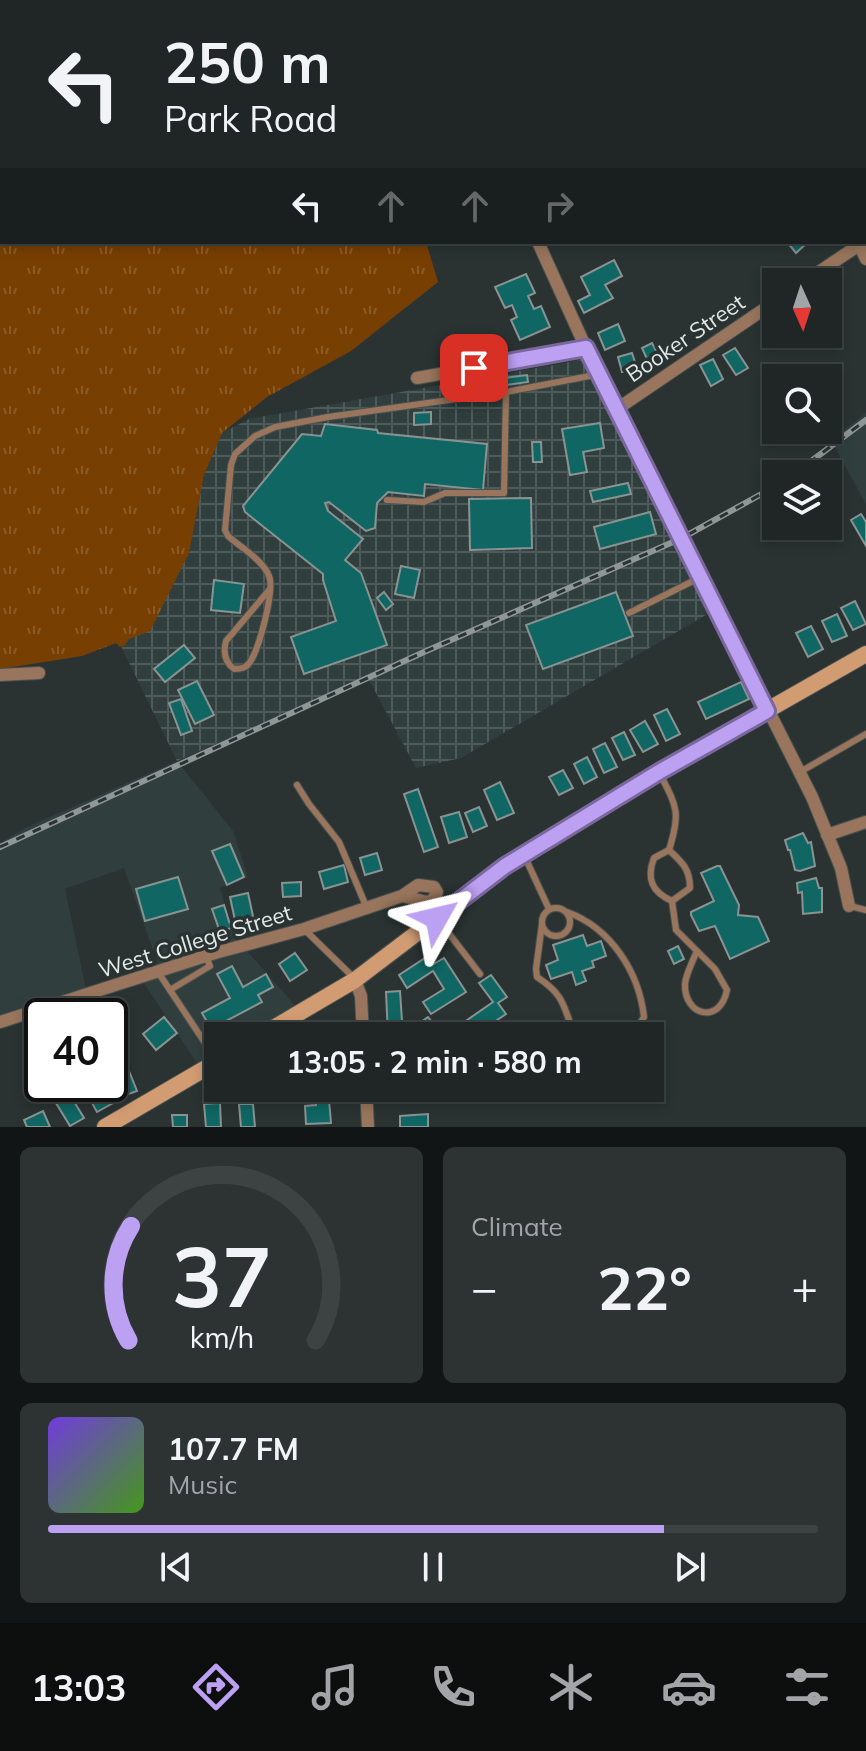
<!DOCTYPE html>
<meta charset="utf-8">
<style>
:root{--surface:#202626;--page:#2d3232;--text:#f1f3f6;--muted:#a2a5a7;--line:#3d4343;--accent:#bca0f2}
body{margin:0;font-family:Mulish,sans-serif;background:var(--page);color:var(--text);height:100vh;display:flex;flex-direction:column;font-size:30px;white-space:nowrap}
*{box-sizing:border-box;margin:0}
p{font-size:26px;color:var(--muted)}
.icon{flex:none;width:44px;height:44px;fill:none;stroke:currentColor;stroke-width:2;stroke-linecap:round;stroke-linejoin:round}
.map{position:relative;height:1127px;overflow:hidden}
.drawer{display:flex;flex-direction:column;gap:20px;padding:20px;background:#121515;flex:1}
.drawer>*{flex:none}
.banner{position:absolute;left:0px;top:0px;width:866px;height:244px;box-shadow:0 4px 12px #0003,0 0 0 2px var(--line);background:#202626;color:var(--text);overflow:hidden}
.needle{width:52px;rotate:177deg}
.controls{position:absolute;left:762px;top:268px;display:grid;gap:16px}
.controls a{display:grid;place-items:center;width:80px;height:80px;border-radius:0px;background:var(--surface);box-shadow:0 4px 12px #0003,0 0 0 2px var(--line);font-size:40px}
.speed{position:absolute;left:24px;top:998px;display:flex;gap:16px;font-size:40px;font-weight:700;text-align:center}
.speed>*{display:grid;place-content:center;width:104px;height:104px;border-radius:50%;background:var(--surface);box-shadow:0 4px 12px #0003,0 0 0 2px var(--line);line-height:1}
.speed .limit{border:4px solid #111;border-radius:12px;background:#fff;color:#111}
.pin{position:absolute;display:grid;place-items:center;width:68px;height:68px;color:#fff;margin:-34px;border-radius:16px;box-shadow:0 4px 12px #0006}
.me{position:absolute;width:88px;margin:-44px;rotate:53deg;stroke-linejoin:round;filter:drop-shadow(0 0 6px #0008)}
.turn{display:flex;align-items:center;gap:28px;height:168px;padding:0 32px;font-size:36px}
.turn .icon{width:104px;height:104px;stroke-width:2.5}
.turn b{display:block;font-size:56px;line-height:68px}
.lanes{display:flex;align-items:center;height:76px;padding:0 32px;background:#0003;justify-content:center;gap:40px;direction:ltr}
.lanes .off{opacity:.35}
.big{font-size:60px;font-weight:700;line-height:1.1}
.drawer .widget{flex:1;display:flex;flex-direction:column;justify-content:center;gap:12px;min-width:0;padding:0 28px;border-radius:12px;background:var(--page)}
.drawer .dial{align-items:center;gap:0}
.dial svg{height:208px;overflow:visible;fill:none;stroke:var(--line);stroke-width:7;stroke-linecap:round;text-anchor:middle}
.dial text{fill:var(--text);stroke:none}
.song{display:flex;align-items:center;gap:24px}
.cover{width:96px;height:96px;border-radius:12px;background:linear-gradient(135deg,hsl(260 70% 55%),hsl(100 70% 35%))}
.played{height:8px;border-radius:4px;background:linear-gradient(90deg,var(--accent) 80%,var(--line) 80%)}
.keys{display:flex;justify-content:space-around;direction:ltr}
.heat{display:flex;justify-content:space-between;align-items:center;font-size:44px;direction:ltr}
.drawer .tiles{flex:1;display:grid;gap:20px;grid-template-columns:1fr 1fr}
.widget:last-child{grid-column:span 2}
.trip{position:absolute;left:204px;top:1022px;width:460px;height:80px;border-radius:0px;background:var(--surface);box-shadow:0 4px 12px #0003,0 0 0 2px var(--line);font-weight:700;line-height:80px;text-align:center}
.menu{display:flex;height:128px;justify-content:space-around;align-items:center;background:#0d0f0f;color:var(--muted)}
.menu .icon{width:56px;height:56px}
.menu .selected{color:var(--accent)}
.menu b{font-size:36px;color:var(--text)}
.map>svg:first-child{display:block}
.built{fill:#303f3e}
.industrial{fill:url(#industrial-grid)}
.grass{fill:url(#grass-tufts)}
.building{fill:#0f6663;stroke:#899392;stroke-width:2}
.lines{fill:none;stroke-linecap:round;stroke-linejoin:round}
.lane-casing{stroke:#48504f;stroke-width:8}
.street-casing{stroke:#48504f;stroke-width:14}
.secondary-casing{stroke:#48504f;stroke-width:18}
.lane{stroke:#98755c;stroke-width:6}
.street{stroke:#98755c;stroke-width:12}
.secondary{stroke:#d29c73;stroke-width:16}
.rail-casing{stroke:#8f9696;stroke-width:6}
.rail{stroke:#2a3332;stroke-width:3;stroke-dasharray:9;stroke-linecap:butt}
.route-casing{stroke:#7a689d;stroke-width:20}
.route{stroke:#bca0f2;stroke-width:14}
.labels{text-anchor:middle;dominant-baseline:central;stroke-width:7;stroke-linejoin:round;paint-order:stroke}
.street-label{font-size:22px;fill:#e3e8e8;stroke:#2a3332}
</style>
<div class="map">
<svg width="866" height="1127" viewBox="0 0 866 1127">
<defs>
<pattern id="industrial-grid" width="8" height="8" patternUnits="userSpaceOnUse" patternTransform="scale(2)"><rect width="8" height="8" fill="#303f3e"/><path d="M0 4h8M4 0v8" fill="none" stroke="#4e5b5a"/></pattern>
<pattern id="grass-tufts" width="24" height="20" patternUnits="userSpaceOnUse" patternTransform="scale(2)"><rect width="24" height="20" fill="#783f02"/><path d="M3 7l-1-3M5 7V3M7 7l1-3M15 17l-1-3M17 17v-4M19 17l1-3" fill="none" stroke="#8b5b27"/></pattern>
</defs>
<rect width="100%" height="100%" fill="#2a3332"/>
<g class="built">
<polygon points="866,413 866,504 831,440"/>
<polygon points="177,761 233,831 248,877 220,888 234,936 297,1008 246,1036 218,1036 218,1051 197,1063 136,971 158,964 124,868 65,889 86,990 0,1015 0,843 27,827"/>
</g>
<polygon class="industrial" points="587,359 716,609 461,758 416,768 368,678 177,761 119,642 189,553 204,475 222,433 249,419"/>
<g class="grass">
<rect x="362" y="0" width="252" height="2"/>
<polygon points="0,109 2,242 426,242 438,282 351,351 267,397 222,433 204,475 189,553 150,631 129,639 124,646 120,647 116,643 82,656 0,669"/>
</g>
<g class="building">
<polygon points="787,242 808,242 796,253"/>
<polygon points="614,260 622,276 605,285 613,298 584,313 578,301 590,295 581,277"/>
<polygon points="526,274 535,293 528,296 534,309 541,306 550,327 520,340 511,320 517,317 512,305 505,308 495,287"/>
<polygon points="618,324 625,341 605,350 598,333"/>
<polygon points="652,343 662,362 651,368 642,348"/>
<polygon points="735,348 748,368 736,375 723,355"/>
<polygon points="632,353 637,368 622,372 618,357"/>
<polygon points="713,359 723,379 711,386 700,365"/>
<polygon points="527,375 528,382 491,387 490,380"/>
<polygon points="431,412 431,424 414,425 414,413"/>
<polygon points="600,423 604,448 583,452 587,472 570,475 562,429"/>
<polygon points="325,424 377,430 378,433 487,444 483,490 425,484 424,496 388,492 377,503 375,528 366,531 329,502 325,503 328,511 363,539 345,560 361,573 387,645 304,674 291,637 336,621 323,580 323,574 245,512 243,506 302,434 321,436"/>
<polygon points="532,442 541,442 542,462 533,462"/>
<polygon points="628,483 631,494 593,502 590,491"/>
<polygon points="531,498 532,548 470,550 469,499"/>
<polygon points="650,512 656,534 600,549 594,527"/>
<polygon points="861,514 866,522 866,546 851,520"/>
<polygon points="401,566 420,570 414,598 395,594"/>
<polygon points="214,580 244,584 240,613 211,610"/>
<polygon points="384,592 393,604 386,610 377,598"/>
<polygon points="616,592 633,636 543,669 526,625"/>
<polygon points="855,601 866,624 853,630 841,608"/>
<polygon points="837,614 847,636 832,642 822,621"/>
<polygon points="811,626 823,649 808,657 796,633"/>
<polygon points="184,645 195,658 165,682 154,669"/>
<polygon points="197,681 214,715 195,724 178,690"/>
<polygon points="741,682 749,699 706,719 698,702"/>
<polygon points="181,699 192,731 181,735 169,703"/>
<polygon points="667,709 680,734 666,741 654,715"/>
<polygon points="645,721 658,744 643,752 630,730"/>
<polygon points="624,732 635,755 623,760 612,738"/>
<polygon points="605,743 617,767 604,773 593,749"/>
<polygon points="587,757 597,777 584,784 574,764"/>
<polygon points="563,770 573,788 559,795 549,777"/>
<polygon points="500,782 514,813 497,820 484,790"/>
<polygon points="418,789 438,847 424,852 404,794"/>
<polygon points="479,807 487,826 473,832 465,813"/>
<polygon points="459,812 467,837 449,843 441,817"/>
<polygon points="803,833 808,843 811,842 815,866 800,871 795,870 790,850 788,850 785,840"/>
<polygon points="230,844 244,877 227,885 212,851"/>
<polygon points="377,853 382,870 365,875 360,858"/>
<polygon points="344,865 348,882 324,889 319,872"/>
<polygon points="717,866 720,866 739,905 738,915 758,917 769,941 730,959 715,926 699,931 691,915 691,912 714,901 701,873"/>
<polygon points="178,877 188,909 145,921 136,889"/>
<polygon points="816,878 819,888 822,888 822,912 803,914 802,892 798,893 797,883"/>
<polygon points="301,882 301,896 283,897 282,883"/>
<polygon points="248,893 254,921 236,925 230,897"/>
<polygon points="224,905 231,928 220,932 212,909"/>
<polygon points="583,935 587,946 601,941 606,956 592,961 594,967 582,971 586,981 576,985 572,972 551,979 546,965 558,960 553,945"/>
<polygon points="678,946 684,959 674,964 668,951"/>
<polygon points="295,953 307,970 290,981 279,964"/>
<polygon points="425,958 430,966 444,958 466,992 431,1014 423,1002 444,989 433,971 407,988 399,975"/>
<polygon points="232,966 243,987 266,974 273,987 258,995 262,1002 211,1029 202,1013 230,998 217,974"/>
<polygon points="491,975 507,997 498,1003 506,1014 481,1031 479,1027 466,1036 448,1036 447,1034 493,1002 479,983"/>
<polygon points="400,991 403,1036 388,1036 386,992"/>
<polygon points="164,1017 177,1033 156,1050 143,1034"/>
<polygon points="428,1017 443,1036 426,1036 417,1025"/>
<polygon points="129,1071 137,1091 126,1095 119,1075"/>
<polygon points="103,1085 113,1103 97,1112 87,1094"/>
<polygon points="307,1088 328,1088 331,1123 306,1124 305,1106 316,1105 316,1098 307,1099"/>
<polygon points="70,1095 84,1118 70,1126 56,1103"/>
<polygon points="220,1103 221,1127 206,1127 204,1104"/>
<polygon points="239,1104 253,1104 255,1127 241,1127"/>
<polygon points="43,1111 50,1127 27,1127 24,1120"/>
<polygon points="428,1114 428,1127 400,1127 400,1116"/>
<polygon points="172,1115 187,1115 187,1127 173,1127"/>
</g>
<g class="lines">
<defs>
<g id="lane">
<polyline points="387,500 424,502 445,493 504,493 506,392 600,374"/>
<path d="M270 589 226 641C223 652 225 662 234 669 241 669 246 668 250 662 259 649 275 590 269 576 263 560 240 547 228 536L225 530 231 465 235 454 255 436 275 427 328 417 506 392"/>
<polyline points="629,613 701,577"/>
<path d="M659 772C677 807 681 812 669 850L654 858C646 879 652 892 672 901L690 888C690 869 682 862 669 850"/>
<polyline points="800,772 866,734"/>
<polyline points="297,785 309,804 339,842 366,906"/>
<polyline points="524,855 549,909"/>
<path d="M672 901 676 930 715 969 727 990C720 1025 684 1016 685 984 686 974 692 963 696 953"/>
<polyline points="850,906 866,910"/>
<circle cx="556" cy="922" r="14"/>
<path d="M567 912C611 928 639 972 644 1017L635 1031 627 1036"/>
<polyline points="437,918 480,974"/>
<path d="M542 924 536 969 537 977C566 996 563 1007 575 1036"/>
<polyline points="304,929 353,977"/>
<polyline points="158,972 217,1061"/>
<polyline points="170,990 210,966 206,957"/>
</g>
<g id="street">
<polyline points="296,0 297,2"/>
<polyline points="468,0 468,2"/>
<polyline points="675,0 675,2"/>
<polyline points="771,0 771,2"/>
<polyline points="21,2 22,0"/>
<polyline points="864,17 866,16"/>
<polyline points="0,75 2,68"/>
<polyline points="0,213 2,213"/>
<polyline points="538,242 586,348 812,797 841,868 849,906"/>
<polyline points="858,242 866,259"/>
<polyline points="804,282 859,245"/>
<polyline points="417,378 586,348"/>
<polyline points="617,409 776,301"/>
<polyline points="0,675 39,673"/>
<polyline points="827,835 866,822"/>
<polyline points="355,980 361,996 363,1036"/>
<polyline points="0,1022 215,953 304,929 402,896 418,885 434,887 437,892 433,900 427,902 402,896"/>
<polyline points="366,1088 368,1127"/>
</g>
<g id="secondary">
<polyline points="260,1036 355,980 505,866 659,772 866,654"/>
<polyline points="105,1127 218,1061"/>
</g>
</defs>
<use href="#lane" class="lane-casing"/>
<use href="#street" class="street-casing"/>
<use href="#secondary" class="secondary-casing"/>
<use href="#lane" class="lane"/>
<use href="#street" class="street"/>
<use href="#secondary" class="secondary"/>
<defs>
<g id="rail">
<polyline points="794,474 866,420"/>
<polyline points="0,847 424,652 682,538 776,486"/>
</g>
</defs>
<use href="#rail" class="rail-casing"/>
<use href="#rail" class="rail"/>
</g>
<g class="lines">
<defs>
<polyline id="route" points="437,918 505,866 659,772 767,711 586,348 474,368"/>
</defs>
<use href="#route" class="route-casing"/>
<use href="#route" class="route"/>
</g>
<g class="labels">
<g class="street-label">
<text transform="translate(685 338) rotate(-34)">Booker Street</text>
<text transform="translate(195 941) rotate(-17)">West College Street</text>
</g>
</g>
</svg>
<div class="controls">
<a><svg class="needle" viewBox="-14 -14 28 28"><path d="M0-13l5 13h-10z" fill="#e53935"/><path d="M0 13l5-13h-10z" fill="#a2a5a7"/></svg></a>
<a><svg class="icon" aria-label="search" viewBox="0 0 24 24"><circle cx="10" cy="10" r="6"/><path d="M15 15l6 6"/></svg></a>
<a><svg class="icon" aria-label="layers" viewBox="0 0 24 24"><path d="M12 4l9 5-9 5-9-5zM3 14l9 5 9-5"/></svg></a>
</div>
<div class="speed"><div class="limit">40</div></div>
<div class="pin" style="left:474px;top:368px;background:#d93025"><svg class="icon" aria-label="arrive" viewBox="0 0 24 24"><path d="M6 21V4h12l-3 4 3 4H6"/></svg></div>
<svg class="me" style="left:437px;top:918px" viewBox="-20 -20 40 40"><path d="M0-17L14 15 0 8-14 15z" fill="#bca0f2" stroke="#fff" stroke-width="4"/></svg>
<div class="trip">13:05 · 2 min · 580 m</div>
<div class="banner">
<div class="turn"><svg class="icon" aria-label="left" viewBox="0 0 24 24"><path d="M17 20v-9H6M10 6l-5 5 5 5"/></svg><div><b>250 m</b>Park Road</div></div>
<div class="lanes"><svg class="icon" aria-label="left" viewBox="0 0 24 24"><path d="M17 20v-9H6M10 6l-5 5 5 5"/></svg><svg class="icon off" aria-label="ahead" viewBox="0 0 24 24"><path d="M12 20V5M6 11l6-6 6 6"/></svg><svg class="icon off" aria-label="ahead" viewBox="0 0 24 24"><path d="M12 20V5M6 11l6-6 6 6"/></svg><svg class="icon off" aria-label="right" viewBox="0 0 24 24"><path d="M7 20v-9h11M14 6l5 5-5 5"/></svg></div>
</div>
</div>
<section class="drawer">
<div class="tiles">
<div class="widget dial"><svg viewBox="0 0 100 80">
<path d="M14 69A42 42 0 1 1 86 69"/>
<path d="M14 69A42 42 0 0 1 15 25" stroke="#bca0f2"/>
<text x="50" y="56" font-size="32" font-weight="700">37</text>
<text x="50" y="72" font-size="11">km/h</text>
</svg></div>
<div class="widget"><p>Climate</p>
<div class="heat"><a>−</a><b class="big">22°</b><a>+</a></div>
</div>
<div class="widget">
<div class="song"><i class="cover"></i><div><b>107.7 FM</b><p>Music</p></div></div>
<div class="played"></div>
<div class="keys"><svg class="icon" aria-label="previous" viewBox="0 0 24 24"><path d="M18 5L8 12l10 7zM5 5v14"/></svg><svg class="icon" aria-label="pause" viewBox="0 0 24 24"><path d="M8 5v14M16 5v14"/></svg><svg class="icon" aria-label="next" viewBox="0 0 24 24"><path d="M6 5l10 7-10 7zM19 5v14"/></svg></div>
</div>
</div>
</section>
<nav class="menu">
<b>13:03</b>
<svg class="icon selected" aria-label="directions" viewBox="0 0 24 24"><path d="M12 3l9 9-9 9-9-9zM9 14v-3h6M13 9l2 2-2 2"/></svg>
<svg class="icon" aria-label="music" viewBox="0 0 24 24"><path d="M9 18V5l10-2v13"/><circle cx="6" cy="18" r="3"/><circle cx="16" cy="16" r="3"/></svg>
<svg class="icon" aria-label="phone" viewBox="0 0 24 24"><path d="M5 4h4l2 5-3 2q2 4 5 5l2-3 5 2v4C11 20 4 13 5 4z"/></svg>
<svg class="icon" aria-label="climate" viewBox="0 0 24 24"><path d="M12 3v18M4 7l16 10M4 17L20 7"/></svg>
<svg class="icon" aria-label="car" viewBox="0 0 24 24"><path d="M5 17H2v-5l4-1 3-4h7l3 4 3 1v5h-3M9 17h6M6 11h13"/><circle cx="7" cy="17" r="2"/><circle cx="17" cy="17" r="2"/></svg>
<svg class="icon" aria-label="filters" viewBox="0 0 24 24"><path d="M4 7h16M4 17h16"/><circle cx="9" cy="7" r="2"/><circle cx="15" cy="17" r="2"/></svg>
</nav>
